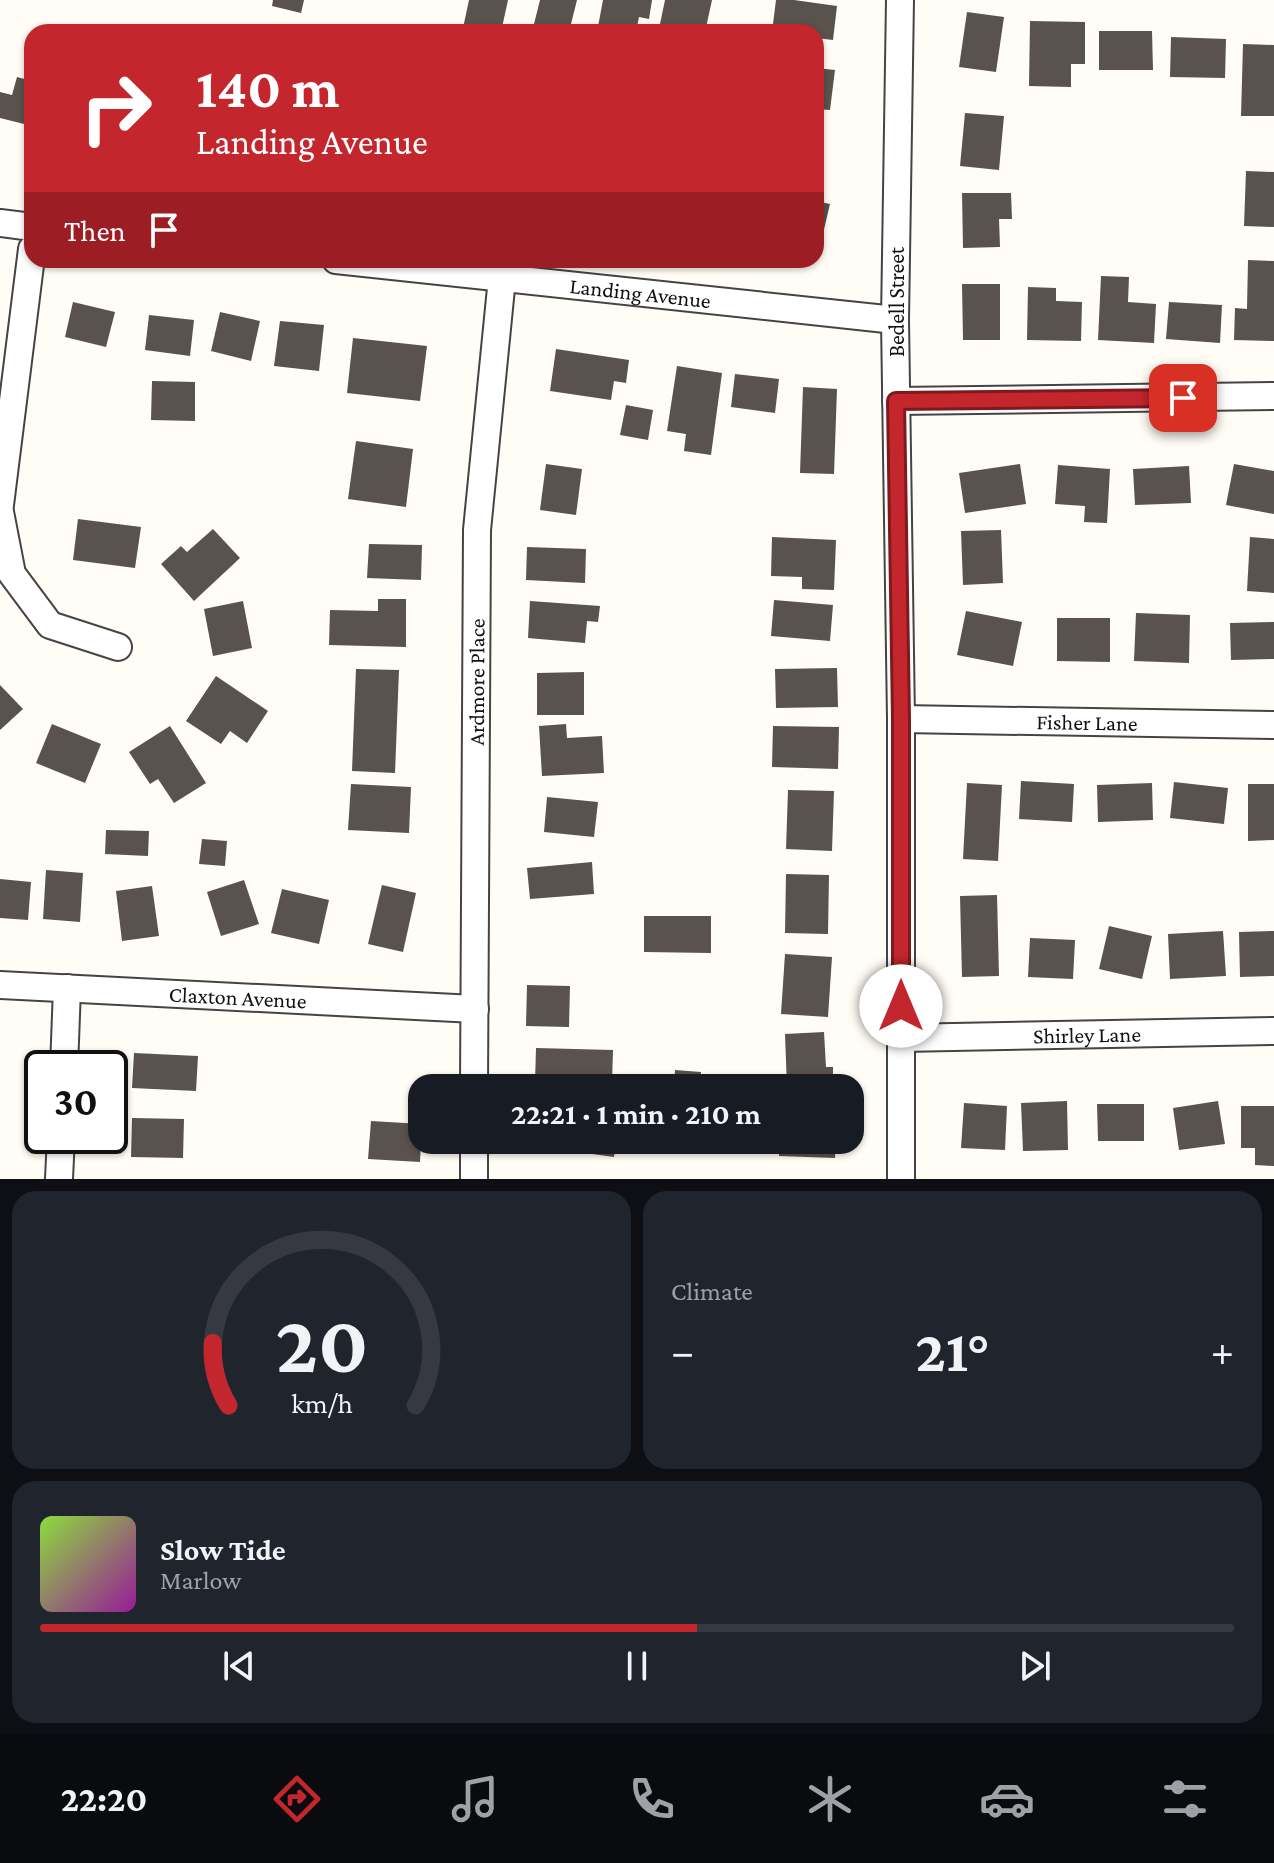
<!DOCTYPE html>
<meta charset="utf-8">
<style>
:root{--surface:#171b24;--page:#20242c;--text:#f1f3f6;--muted:#9ea1a6;--line:#363941;--accent:#c4262e}
body{margin:0;font-family:"Crimson Pro",serif;background:var(--page);color:var(--text);height:100vh;display:flex;flex-direction:column;font-size:30px;white-space:nowrap}
*{box-sizing:border-box;margin:0}
p{font-size:26px;color:var(--muted)}
.icon{flex:none;width:44px;height:44px;fill:none;stroke:currentColor;stroke-width:2;stroke-linecap:round;stroke-linejoin:round}
.map{position:relative;height:1179px;overflow:hidden}
.drawer{display:flex;flex-direction:column;gap:12px;padding:12px;background:#0d0f14;flex:1}
.drawer>*{flex:none}
.hud{position:absolute;left:24px;top:24px;width:800px;height:244px;border-radius:24px;box-shadow:0 2px 6px #0004;background:#c4262e;color:#fff;overflow:hidden}
.speed{position:absolute;left:24px;top:1050px;display:flex;gap:16px;font-size:40px;font-weight:700;text-align:center}
.speed>*{display:grid;place-content:center;width:104px;height:104px;border-radius:50%;background:var(--surface);box-shadow:0 2px 6px #0004;line-height:1}
.speed .limit{border:4px solid #111;border-radius:12px;background:#fff;color:#111}
.pin{position:absolute;display:grid;place-items:center;width:68px;height:68px;color:#fff;margin:-34px;border-radius:16px;box-shadow:0 4px 12px #0006}
.me{position:absolute;width:88px;margin:-44px;rotate:0deg;stroke-linejoin:round;filter:drop-shadow(0 0 6px #0008)}
.turn{display:flex;align-items:center;gap:28px;height:168px;padding:0 40px;font-size:36px}
.turn .icon{width:104px;height:104px;stroke-width:2.5}
.turn b{display:block;font-size:56px;line-height:68px}
.then{display:flex;align-items:center;height:76px;padding:0 40px;background:#0003;gap:16px;font-size:30px}
.big{font-size:60px;font-weight:700;line-height:1.1}
.drawer .widget{flex:1;display:flex;flex-direction:column;justify-content:center;gap:12px;min-width:0;padding:0 28px;border-radius:24px;background:var(--page)}
.drawer .dial{align-items:center;gap:0}
.dial svg{height:208px;overflow:visible;fill:none;stroke:var(--line);stroke-width:7;stroke-linecap:round;text-anchor:middle}
.dial text{fill:var(--text);stroke:none}
.song{display:flex;align-items:center;gap:24px}
.cover{width:96px;height:96px;border-radius:12px;background:linear-gradient(135deg,hsl(90 70% 55%),hsl(300 70% 35%))}
.played{height:8px;border-radius:4px;background:linear-gradient(90deg,var(--accent) 55%,var(--line) 55%)}
.keys{display:flex;justify-content:space-around;direction:ltr}
.heat{display:flex;justify-content:space-between;align-items:center;font-size:44px;direction:ltr}
.drawer .tiles{flex:1;display:grid;gap:12px;grid-template-columns:1fr 1fr}
.widget:last-child{grid-column:span 2}
.trip{position:absolute;left:408px;top:1074px;width:456px;height:80px;border-radius:24px;background:var(--surface);box-shadow:0 2px 6px #0004;font-weight:700;line-height:80px;text-align:center}
.tabs{display:flex;height:128px;justify-content:space-around;align-items:center;background:#090b0e;color:var(--muted)}
.tabs .icon{width:56px;height:56px}
.tabs .current{color:var(--accent)}
.tabs b{font-size:36px;color:var(--text)}
.map>svg:first-child{display:block}
.building{fill:#5a524d}
.lines{fill:none;stroke-linecap:round;stroke-linejoin:round}
.street-casing{stroke:#444;stroke-width:30}
.street{stroke:#fff;stroke-width:26}
.route-casing{stroke:#7f191e;stroke-width:20}
.route{stroke:#c4262e;stroke-width:14}
.labels{text-anchor:middle;dominant-baseline:central;stroke-width:8;stroke-linejoin:round;paint-order:stroke}
.street-label{font-size:22px;fill:#111;stroke:#fff}
</style>
<div class="map">
<svg width="1274" height="1179" viewBox="0 0 1274 1179">
<rect width="100%" height="100%" fill="#fffdf5"/>
<g class="building">
<polygon points="273,0 304,0 301,13 272,6"/>
<polygon points="469,0 508,0 501,32 480,32 463,28"/>
<polygon points="540,0 577,0 569,32 532,32"/>
<polygon points="603,0 652,0 649,19 639,17 636,32 597,32"/>
<polygon points="665,0 712,0 705,32 695,32 660,24"/>
<polygon points="776,0 794,0 837,6 833,40 816,38 816,32 772,32"/>
<polygon points="967,12 1004,17 996,72 959,67"/>
<polygon points="1030,21 1085,22 1085,64 1071,64 1071,87 1029,86"/>
<polygon points="1099,31 1152,31 1153,70 1099,70"/>
<polygon points="1171,37 1226,39 1225,78 1170,77"/>
<polygon points="1243,44 1274,45 1274,116 1241,116"/>
<polygon points="816,68 835,70 830,110 816,109"/>
<polygon points="17,77 32,81 32,126 0,118 0,92 12,95"/>
<polygon points="965,113 1004,116 999,170 960,166"/>
<polygon points="1246,171 1274,172 1274,227 1244,226"/>
<polygon points="962,193 1011,193 1012,219 999,219 1000,247 963,248"/>
<polygon points="816,201 830,204 817,259 816,259"/>
<polygon points="1248,260 1274,261 1274,341 1234,340 1235,308 1247,309"/>
<polygon points="1101,276 1129,277 1128,302 1156,304 1154,343 1098,340"/>
<polygon points="962,284 1000,284 1000,340 963,340"/>
<polygon points="1028,287 1056,288 1056,301 1082,302 1081,341 1027,340"/>
<polygon points="73,302 115,312 106,347 65,337"/>
<polygon points="1169,302 1222,305 1220,343 1166,339"/>
<polygon points="220,312 260,321 251,361 211,351"/>
<polygon points="149,315 194,320 190,356 145,350"/>
<polygon points="280,321 324,325 319,371 274,366"/>
<polygon points="353,338 427,346 420,401 347,393"/>
<polygon points="556,349 629,360 626,383 614,381 611,400 550,391"/>
<polygon points="677,366 722,373 711,455 684,451 686,434 667,431"/>
<polygon points="735,374 779,379 775,413 731,407"/>
<polygon points="152,381 195,382 195,421 151,420"/>
<polygon points="803,387 837,389 834,474 800,473"/>
<polygon points="626,405 653,410 648,440 620,435"/>
<polygon points="356,441 413,449 406,507 348,499"/>
<polygon points="546,464 582,469 576,515 540,510"/>
<polygon points="1020,464 1026,504 965,513 959,473"/>
<polygon points="1234,464 1274,471 1274,514 1226,505"/>
<polygon points="1058,465 1110,469 1107,523 1084,522 1085,506 1055,504"/>
<polygon points="1189,466 1191,503 1135,505 1133,469"/>
<polygon points="78,519 141,527 135,568 73,560"/>
<polygon points="213,529 240,558 194,601 161,564 181,546 187,552"/>
<polygon points="1001,530 1003,583 963,585 961,531"/>
<polygon points="772,537 836,540 834,590 802,589 802,577 771,576"/>
<polygon points="1250,537 1274,539 1274,593 1247,591"/>
<polygon points="369,544 422,545 421,580 367,578"/>
<polygon points="527,547 586,549 585,583 526,580"/>
<polygon points="378,599 406,599 406,647 329,645 330,610 378,611"/>
<polygon points="774,600 833,605 830,641 771,636"/>
<polygon points="243,601 252,648 213,656 204,609"/>
<polygon points="530,601 600,606 598,622 587,621 585,643 528,638"/>
<polygon points="966,611 1022,622 1013,666 957,655"/>
<polygon points="1136,613 1190,615 1189,663 1134,661"/>
<polygon points="1057,618 1110,618 1110,662 1057,661"/>
<polygon points="1274,622 1274,659 1231,660 1230,623"/>
<polygon points="837,668 838,707 776,708 775,669"/>
<polygon points="356,669 399,670 395,773 352,771"/>
<polygon points="584,672 584,715 537,715 537,673"/>
<polygon points="216,676 268,711 247,743 230,731 221,744 186,721"/>
<polygon points="0,685 23,709 0,730"/>
<polygon points="52,724 101,744 85,783 36,763"/>
<polygon points="566,724 567,738 602,736 604,773 542,776 539,726"/>
<polygon points="170,726 206,783 174,803 158,779 150,784 129,752"/>
<polygon points="773,726 839,727 838,769 772,767"/>
<polygon points="1021,781 1074,784 1072,822 1019,819"/>
<polygon points="1174,782 1228,788 1224,824 1170,818"/>
<polygon points="967,783 1002,785 998,861 963,859"/>
<polygon points="1152,783 1153,820 1098,822 1097,785"/>
<polygon points="351,784 411,787 409,833 348,830"/>
<polygon points="1248,784 1274,784 1274,840 1248,841"/>
<polygon points="788,790 834,791 832,851 786,849"/>
<polygon points="547,797 598,802 594,837 544,832"/>
<polygon points="106,830 149,831 148,856 105,854"/>
<polygon points="202,839 227,841 225,866 199,864"/>
<polygon points="592,862 594,894 530,899 527,868"/>
<polygon points="46,870 83,873 80,922 43,919"/>
<polygon points="786,874 829,875 828,934 785,933"/>
<polygon points="0,879 31,882 28,920 0,918"/>
<polygon points="244,880 259,924 221,936 207,892"/>
<polygon points="382,885 416,893 403,952 368,944"/>
<polygon points="152,886 159,936 122,941 116,891"/>
<polygon points="282,889 329,900 319,944 271,933"/>
<polygon points="997,895 999,976 962,977 960,896"/>
<polygon points="644,916 711,916 711,953 644,952"/>
<polygon points="1109,926 1152,936 1142,979 1099,969"/>
<polygon points="1223,931 1226,976 1170,979 1168,934"/>
<polygon points="1274,931 1274,976 1240,977 1239,932"/>
<polygon points="1030,938 1075,940 1073,979 1028,977"/>
<polygon points="785,954 832,957 828,1017 781,1014"/>
<polygon points="527,985 570,986 569,1027 526,1026"/>
<polygon points="824,1032 826,1067 833,1067 833,1088 787,1088 785,1034"/>
<polygon points="536,1048 613,1050 612,1084 535,1083"/>
<polygon points="134,1053 198,1056 196,1091 132,1088"/>
<polygon points="675,1070 701,1072 700,1088 674,1088"/>
<polygon points="1067,1101 1068,1150 1023,1151 1021,1103"/>
<polygon points="1218,1101 1225,1144 1179,1150 1173,1108"/>
<polygon points="964,1103 1007,1106 1005,1150 961,1148"/>
<polygon points="1097,1104 1144,1104 1144,1141 1098,1141"/>
<polygon points="1241,1106 1274,1106 1274,1166 1255,1165 1255,1148 1241,1148"/>
<polygon points="132,1118 184,1119 183,1158 131,1157"/>
<polygon points="371,1121 422,1124 420,1162 368,1159"/>
<polygon points="535,1140 616,1140 614,1157 534,1146"/>
<polygon points="779,1140 836,1140 835,1158 779,1156"/>
</g>
<g class="lines">
<defs>
<g id="street">
<polyline points="900,0 895,320 901,719 901,1179"/>
<polyline points="0,223 32,227"/>
<path id="s1" d="M336 260 895 320"/>
<polyline points="896,401 1274,396"/>
<polyline points="0,505 32,249"/>
<polyline points="0,512 12,574 50,625 118,647"/>
<path id="s2" d="M901 719 1274 725"/>
<path id="s3" d="M0 985 475 1009"/>
<path id="s4" d="M901 1038 1274 1031"/>
<polyline points="64,1068 67,988"/>
<path id="s5" d="M474 1088 477 530 502 278"/>
<polyline points="59,1179 61,1136"/>
<polyline points="474,1179 474,1140"/>
</g>
</defs>
<use href="#street" class="street-casing"/>
<use href="#street" class="street"/>
</g>
<g class="lines">
<defs>
<polyline id="route" points="901,1006 901,719 896,401 1183,398"/>
</defs>
<use href="#route" class="route-casing"/>
<use href="#route" class="route"/>
</g>
<g class="labels">
<g class="street-label">
<text stroke="none"><textPath href="#s1" startOffset="306">Landing Avenue</textPath></text>
<text transform="translate(896 302) rotate(-90)">Bedell Street</text>
<text stroke="none"><textPath href="#s5" startOffset="406">Ardmore Place</textPath></text>
<text stroke="none"><textPath href="#s2" startOffset="186">Fisher Lane</textPath></text>
<text stroke="none"><textPath href="#s3" startOffset="238">Claxton Avenue</textPath></text>
<text stroke="none"><textPath href="#s4" startOffset="186">Shirley Lane</textPath></text>
</g>
</g>
</svg>
<div class="speed"><div class="limit">30</div></div>
<div class="pin" style="left:1183px;top:398px;background:#d93025"><svg class="icon" aria-label="arrive" viewBox="0 0 24 24"><path d="M6 21V4h12l-3 4 3 4H6"/></svg></div>
<svg class="me" style="left:901px;top:1006px" viewBox="-20 -20 40 40"><circle r="19" fill="#fff"/><path d="M0-13L10 11 0 6-10 11z" fill="#c4262e"/></svg>
<div class="trip">22:21 · 1 min · 210 m</div>
<div class="hud">
<div class="turn"><svg class="icon" aria-label="right" viewBox="0 0 24 24"><path d="M7 20v-9h11M14 6l5 5-5 5"/></svg><div><b>140 m</b>Landing Avenue</div></div>
<div class="then">Then<svg class="icon" aria-label="arrive" viewBox="0 0 24 24"><path d="M6 21V4h12l-3 4 3 4H6"/></svg></div>
</div>
</div>
<section class="drawer">
<div class="tiles">
<div class="widget dial"><svg viewBox="0 0 100 80">
<path d="M14 69A42 42 0 1 1 86 69"/>
<path d="M14 69A42 42 0 0 1 8 45" stroke="#c4262e"/>
<text x="50" y="56" font-size="32" font-weight="700">20</text>
<text x="50" y="72" font-size="11">km/h</text>
</svg></div>
<div class="widget"><p>Climate</p>
<div class="heat"><a>−</a><b class="big">21°</b><a>+</a></div>
</div>
<div class="widget">
<div class="song"><i class="cover"></i><div><b>Slow Tide</b><p>Marlow</p></div></div>
<div class="played"></div>
<div class="keys"><svg class="icon" aria-label="previous" viewBox="0 0 24 24"><path d="M18 5L8 12l10 7zM5 5v14"/></svg><svg class="icon" aria-label="pause" viewBox="0 0 24 24"><path d="M8 5v14M16 5v14"/></svg><svg class="icon" aria-label="next" viewBox="0 0 24 24"><path d="M6 5l10 7-10 7zM19 5v14"/></svg></div>
</div>
</div>
</section>
<nav class="tabs">
<b>22:20</b>
<svg class="icon current" aria-label="directions" viewBox="0 0 24 24"><path d="M12 3l9 9-9 9-9-9zM9 14v-3h6M13 9l2 2-2 2"/></svg>
<svg class="icon" aria-label="music" viewBox="0 0 24 24"><path d="M9 18V5l10-2v13"/><circle cx="6" cy="18" r="3"/><circle cx="16" cy="16" r="3"/></svg>
<svg class="icon" aria-label="phone" viewBox="0 0 24 24"><path d="M5 4h4l2 5-3 2q2 4 5 5l2-3 5 2v4C11 20 4 13 5 4z"/></svg>
<svg class="icon" aria-label="climate" viewBox="0 0 24 24"><path d="M12 3v18M4 7l16 10M4 17L20 7"/></svg>
<svg class="icon" aria-label="car" viewBox="0 0 24 24"><path d="M5 17H2v-5l4-1 3-4h7l3 4 3 1v5h-3M9 17h6M6 11h13"/><circle cx="7" cy="17" r="2"/><circle cx="17" cy="17" r="2"/></svg>
<svg class="icon" aria-label="filters" viewBox="0 0 24 24"><path d="M4 7h16M4 17h16"/><circle cx="9" cy="7" r="2"/><circle cx="15" cy="17" r="2"/></svg>
</nav>
